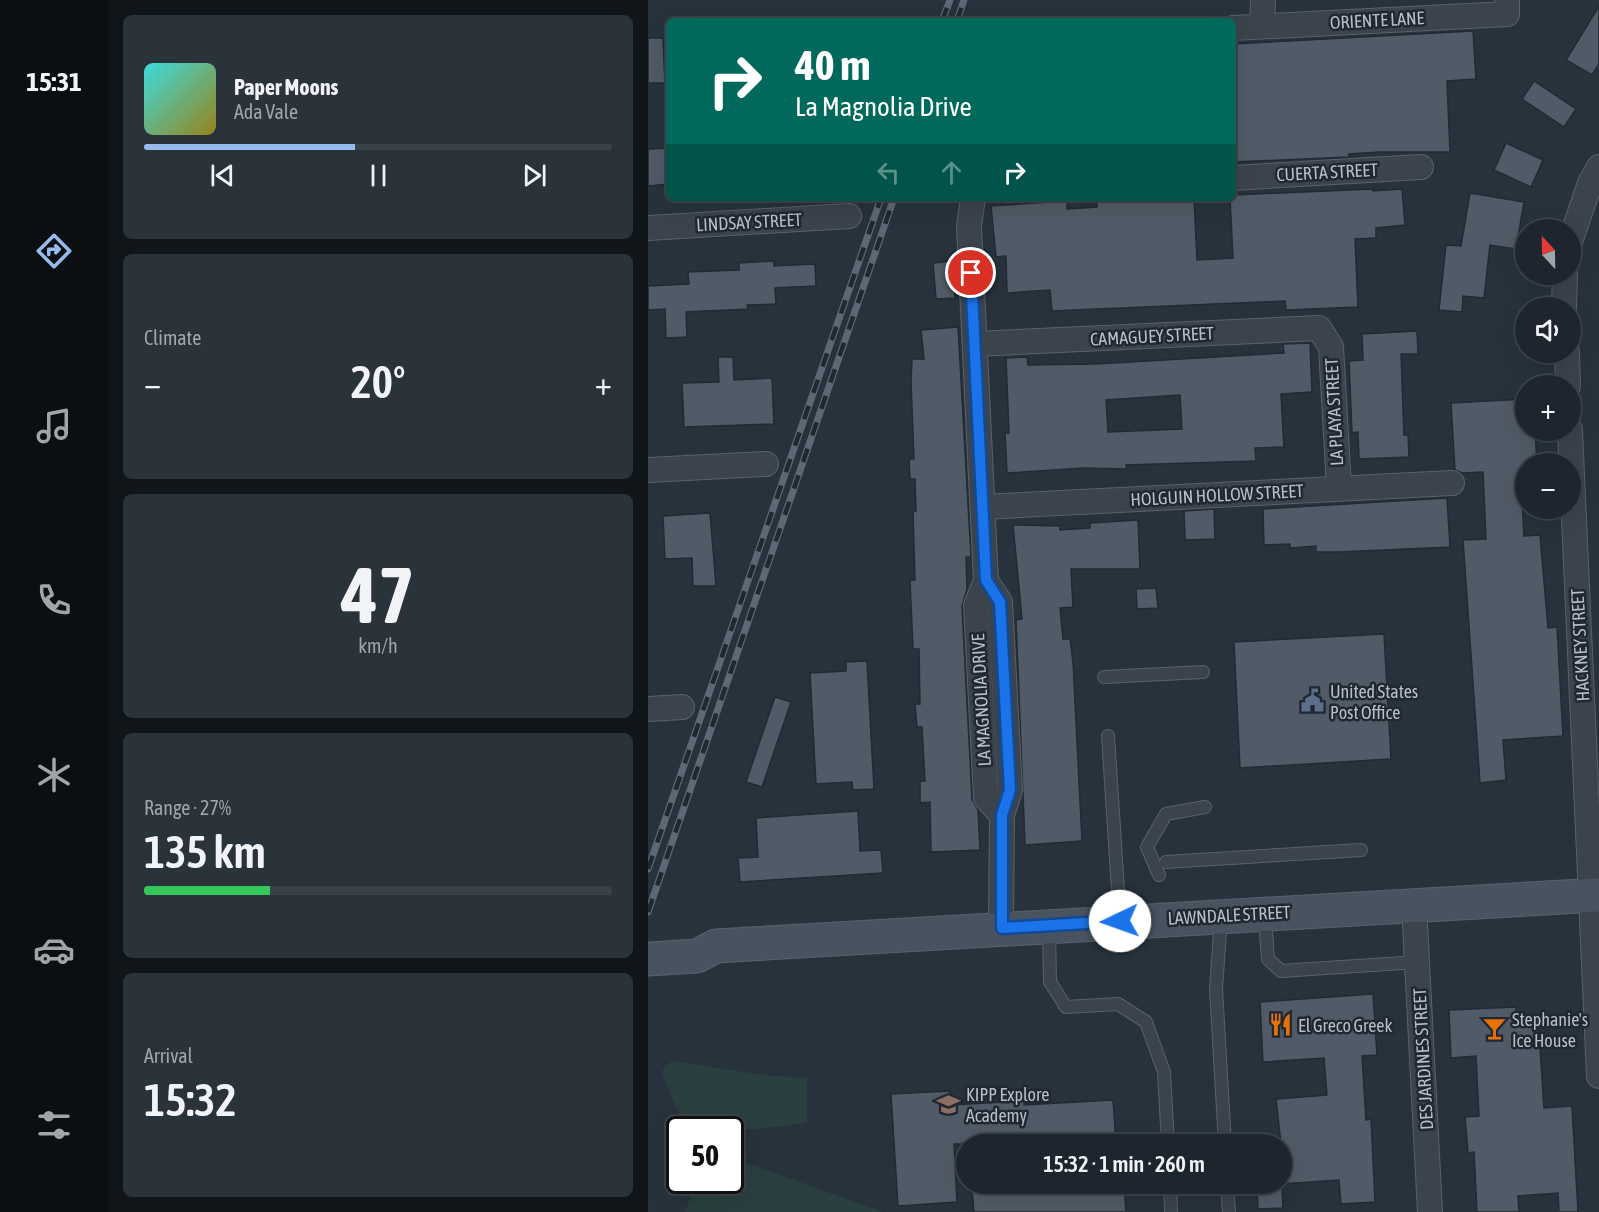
<!DOCTYPE html>
<meta charset="utf-8">
<style>
:root{--surface:#1d262e;--page:#2a323a;--text:#f1f3f6;--muted:#a0a5aa;--line:#3b434a;--accent:#96bcee}
body{margin:0;font-family:"Asap Condensed",sans-serif;background:var(--page);color:var(--text);height:100vh;display:flex;flex-direction:column;font-size:22px;white-space:nowrap}
*{box-sizing:border-box;margin:0}
p{font-size:20px;color:var(--muted)}
.icon{flex:none;width:33px;height:33px;fill:none;stroke:currentColor;stroke-width:2;stroke-linecap:round;stroke-linejoin:round}
.map{position:relative;flex:1;overflow:hidden}
.drawer{display:flex;flex-direction:column;gap:15px;padding:15px;background:#101519;width:540px}
.drawer>*{flex:none}
.top-card{position:absolute;left:18px;top:18px;width:570px;height:183px;border-radius:9px;box-shadow:0 6px 24px #0002,0 0 0 2px var(--line);background:#00695c;color:#fff;overflow:hidden}
.needle{width:39px;rotate:338deg}
.tools{position:absolute;left:867px;top:219px;display:grid;gap:12px}
.tools a{display:grid;place-items:center;width:66px;height:66px;border-radius:50%;background:var(--surface);box-shadow:0 6px 24px #0002,0 0 0 2px var(--line);font-size:30px}
.speed{position:absolute;left:18px;top:1116px;display:flex;gap:12px;font-size:30px;font-weight:700;text-align:center}
.speed>*{display:grid;place-content:center;width:78px;height:78px;border-radius:50%;background:var(--surface);box-shadow:0 6px 24px #0002,0 0 0 2px var(--line);line-height:1}
.speed .limit{border:3px solid #111;border-radius:9px;background:#fff;color:#111}
.pin{position:absolute;display:grid;place-items:center;width:51px;height:51px;color:#fff;margin:-26px;border:3px solid #fff;border-radius:50%;box-shadow:0 2px 6px #0007}
.me{position:absolute;width:66px;margin:-33px;rotate:267deg;stroke-linejoin:round;filter:drop-shadow(0 0 4px #0008)}
.turn{display:flex;align-items:center;gap:21px;height:126px;padding:0 30px;font-size:27px}
.turn .icon{width:78px;height:78px;stroke-width:2.5}
.turn b{display:block;font-size:42px;line-height:51px}
.lanes{display:flex;align-items:center;height:57px;padding:0 30px;background:#0003;justify-content:center;gap:30px;direction:ltr}
.lanes .off{opacity:.35}
.big{font-size:45px;font-weight:600;line-height:1.1}
.drawer .card{flex:1;display:flex;flex-direction:column;justify-content:center;gap:9px;min-width:0;padding:0 21px;border-radius:9px;background:var(--page)}
.drawer .dial{align-items:center;gap:0}
.dial b{font-size:78px;line-height:1}
.song{display:flex;align-items:center;gap:18px}
.cover{width:72px;height:72px;border-radius:9px;background:linear-gradient(135deg,hsl(180 70% 55%),hsl(50 70% 35%))}
.played{height:6px;border-radius:3px;background:linear-gradient(90deg,var(--accent) 45%,var(--line) 45%)}
.keys{display:flex;justify-content:space-around;direction:ltr}
.heat{display:flex;justify-content:space-between;align-items:center;font-size:33px;direction:ltr}
.charge{height:9px;border-radius:4px;background:linear-gradient(90deg,#34c759 27%,var(--line) 0)}
.trip{position:absolute;left:308px;top:1134px;width:336px;height:60px;border-radius:30px;background:var(--surface);box-shadow:0 6px 24px #0002,0 0 0 2px var(--line);font-weight:600;line-height:60px;text-align:center}
main{display:flex;flex:1;min-height:0}
.dock{display:flex;flex-direction:column;width:108px;justify-content:space-around;align-items:center;background:#0c0f12;color:var(--muted)}
.dock .icon{width:42px;height:42px}
.dock .current{color:var(--accent)}
.dock b{font-size:27px;color:var(--text)}
.map>svg:first-child{display:block}
.green{fill:#2a3f3f}
.building{fill:#515b67;stroke:#222a34;stroke-width:1.5;fill-rule:evenodd}
.lines{fill:none;stroke-linecap:round;stroke-linejoin:round}
.lane-casing{stroke:#59616b;stroke-width:14}
.street-casing{stroke:#59616b;stroke-width:26}
.secondary-casing{stroke:#59616b;stroke-width:35}
.lane{stroke:#3b434d;stroke-width:12}
.street{stroke:#3b434d;stroke-width:24}
.secondary{stroke:#495360;stroke-width:33}
.rail-casing{stroke:#5e6874;stroke-width:7}
.rail{stroke:#202832;stroke-width:4.5;stroke-dasharray:14;stroke-linecap:butt}
.route-casing{stroke:#114b97;stroke-width:15}
.route{stroke:#1a73e8;stroke-width:10}
.labels{text-anchor:middle;dominant-baseline:central;stroke-width:5;stroke-linejoin:round;paint-order:stroke}
.street-label{font-size:18px;fill:#b7bec8;stroke:#202832}
.poi-label{font-size:18px;fill:#b7bec8;stroke:#202832;text-anchor:start}
</style>
<main>
<nav class="dock">
<b>15:31</b>
<svg class="icon current" aria-label="directions" viewBox="0 0 24 24"><path d="M12 3l9 9-9 9-9-9zM9 14v-3h6M13 9l2 2-2 2"/></svg>
<svg class="icon" aria-label="music" viewBox="0 0 24 24"><path d="M9 18V5l10-2v13"/><circle cx="6" cy="18" r="3"/><circle cx="16" cy="16" r="3"/></svg>
<svg class="icon" aria-label="phone" viewBox="0 0 24 24"><path d="M5 4h4l2 5-3 2q2 4 5 5l2-3 5 2v4C11 20 4 13 5 4z"/></svg>
<svg class="icon" aria-label="climate" viewBox="0 0 24 24"><path d="M12 3v18M4 7l16 10M4 17L20 7"/></svg>
<svg class="icon" aria-label="car" viewBox="0 0 24 24"><path d="M5 17H2v-5l4-1 3-4h7l3 4 3 1v5h-3M9 17h6M6 11h13"/><circle cx="7" cy="17" r="2"/><circle cx="17" cy="17" r="2"/></svg>
<svg class="icon" aria-label="filters" viewBox="0 0 24 24"><path d="M4 7h16M4 17h16"/><circle cx="9" cy="7" r="2"/><circle cx="15" cy="17" r="2"/></svg>
</nav>
<section class="drawer">
<div class="card">
<div class="song"><i class="cover"></i><div><b>Paper Moons</b><p>Ada Vale</p></div></div>
<div class="played"></div>
<div class="keys"><svg class="icon" aria-label="previous" viewBox="0 0 24 24"><path d="M18 5L8 12l10 7zM5 5v14"/></svg><svg class="icon" aria-label="pause" viewBox="0 0 24 24"><path d="M8 5v14M16 5v14"/></svg><svg class="icon" aria-label="next" viewBox="0 0 24 24"><path d="M6 5l10 7-10 7zM19 5v14"/></svg></div>
</div>
<div class="card"><p>Climate</p>
<div class="heat"><a>−</a><b class="big">20°</b><a>+</a></div>
</div>
<div class="card dial"><b>47</b><p>km/h</p></div>
<div class="card"><p>Range · 27%</p><b class="big">135 km</b><div class="charge"></div></div>
<div class="card"><p>Arrival</p><b class="big">15:32</b></div>
</section>
<div class="map">
<svg width="951" height="1212" viewBox="0 0 951 1212">
<rect width="100%" height="100%" fill="#27323d"/>
<g class="green">
<path d="M24 1061 116 1075 159 1078V1123C127 1126 56 1141 32 1113 24 1104 20 1086 15 1075L14 1071Z"/>
<polygon points="83,1157 235,1212 37,1212 48,1181 82,1180"/>
</g>
<g class="building">
<polygon points="951,6 951,64 944,75 918,60"/>
<polygon points="825,31 828,79 799,81 802,152 731,152 701,154 701,157 585,162 585,44"/>
<polygon points="0,38 15,38 17,83 0,83"/>
<polygon points="886,81 928,109 916,127 874,99"/>
<polygon points="858,143 895,160 883,187 846,170"/>
<polygon points="21,148 21,184 0,186 0,149"/>
<polygon points="725,189 725,191 754,189 757,225 728,228 728,238 707,239 710,307 638,310 637,301 404,311 402,290 359,293 358,256 348,257 343,206 419,201 419,209 449,207 449,200 546,198 549,260 585,258 582,198 585,195"/>
<polygon points="822,193 876,202 868,249 842,245 836,298 815,296 814,312 791,310 798,245 813,246"/>
<polygon points="126,261 126,266 167,264 168,286 127,288 128,304 99,305 100,309 38,312 39,337 18,338 17,309 0,310 0,286 41,284 40,272 91,270 91,263"/>
<polygon points="304,261 307,298 288,299 285,263"/>
<polygon points="310,327 323,557 318,557 319,589 314,606 324,799 330,810 332,850 283,852 282,802 272,803 272,781 277,781 274,727 269,727 267,704 272,704 271,649 265,649 262,580 267,580 265,511 268,511 267,479 262,479 261,459 266,459 263,383 264,359 276,359 273,330"/>
<polygon points="769,331 770,354 753,354 756,435 760,435 761,457 711,459 710,432 704,433 701,361 715,360 714,334"/>
<path d="M662 343 664 392 633 394 636 447 607 448 608 461 478 465 479 469 436 468 359 473 357 433H361L358 358 379 357 380 365 448 364 636 353 635 344ZM532 395 534 429 460 432 458 400Z"/>
<polygon points="70,357 85,357 86,380 124,378 126,424 36,427 34,383 71,382"/>
<polygon points="878,399 878,430 887,430 889,464 878,464 878,499 874,499 876,536 892,535 900,628 909,627 915,736 855,740 858,780 832,783 815,540 838,539 835,472 814,473 807,470 803,403"/>
<polygon points="799,498 802,547 691,552 668,552 668,546 642,548 642,544 616,545 615,509"/>
<polygon points="566,509 567,539 537,540 536,511"/>
<polygon points="62,513 68,586 45,586 44,558 17,559 15,516"/>
<polygon points="490,520 492,569 423,569 425,607 412,608 415,639 422,639 425,662 434,841 377,845 368,620 374,619 365,525 412,526 412,530 442,528 442,523"/>
<polygon points="508,588 510,608 489,609 488,589"/>
<polygon points="736,634 743,759 592,768 586,642"/>
<polygon points="219,661 226,789 205,790 204,782 168,784 162,673 198,671 198,662"/>
<polygon points="127,697 143,702 114,787 98,782"/>
<polygon points="210,811 212,851 233,850 235,873 92,882 90,858 110,857 108,818"/>
<polygon points="725,994 729,1055 714,1056 718,1120 723,1119 727,1202 693,1204 691,1180 633,1184 633,1144 628,1099 679,1095 676,1058 615,1062 612,1002"/>
<polygon points="868,1007 869,1019 890,1017 896,1108 924,1106 930,1212 911,1212 910,1193 870,1196 871,1212 829,1212 826,1152 820,1153 817,1117 831,1116 828,1056 803,1058 801,1010"/>
<polygon points="302,1091 303,1105 376,1101 376,1105 465,1100 468,1144 306,1144 309,1202 250,1206 243,1094"/>
<polygon points="381,1185 382,1192 476,1186 478,1212 326,1212 324,1190"/>
<polygon points="634,1186 635,1208 610,1209 609,1188"/>
</g>
<g class="lines">
<defs>
<g id="lane">
<polyline points="456,677 555,672"/>
<polyline points="460,736 472,921"/>
<polyline points="518,862 713,850"/>
<polyline points="511,875 499,847 518,814 557,807"/>
<polyline points="573,917 568,989 577,1144"/>
<polyline points="617,917 620,959 633,971 770,962"/>
<polyline points="401,927 402,982 418,1007 470,1004 498,1022 516,1072 520,1144"/>
<polyline points="522,1184 523,1212"/>
<polyline points="579,1184 581,1212"/>
</g>
<g id="street">
<polyline points="614,26 615,0"/>
<polyline points="585,28 859,14 859,0"/>
<polyline points="585,178 773,167"/>
<polyline points="325,198 321,226 338,581"/>
<polyline points="0,228 201,216"/>
<polyline points="922,242 942,183 951,167"/>
<polyline points="916,308 917,274"/>
<polyline points="327,344 671,328 683,347 691,488"/>
<polyline points="919,352 920,386"/>
<polyline points="922,430 951,1076"/>
<polyline points="0,470 118,464"/>
<polyline points="335,507 804,483"/>
<polyline points="0,709 34,707"/>
<polyline points="766,905 782,1212"/>
<polyline points="353,928 354,815 362,790 352,602 338,581 328,605 338,798 354,815"/>
</g>
<polyline id="secondary" points="0,959 49,956 68,946 951,895"/>
</defs>
<use href="#lane" class="lane-casing"/>
<use href="#street" class="street-casing"/>
<use href="#secondary" class="secondary-casing"/>
<use href="#lane" class="lane"/>
<use href="#street" class="street"/>
<use href="#secondary" class="secondary"/>
<defs>
<g id="rail">
<polyline points="294,21 302,0"/>
<polyline points="309,21 316,0"/>
<polyline points="0,869 233,198"/>
<polyline points="0,912 246,198"/>
</g>
</defs>
<use href="#rail" class="rail-casing"/>
<use href="#rail" class="rail"/>
</g>
<g class="lines">
<defs>
<polyline id="route" points="323,273 338,580 352,602 362,790 354,815 354,928 472,921"/>
</defs>
<use href="#route" class="route-casing"/>
<use href="#route" class="route"/>
</g>
<defs>
<symbol id="civic-bare" viewBox="-9 -9 18 18"><path d="M-.6-6.5H3V-4.5H.6V-3L4-1V1h2V6H-6V1h2V-1L-.6-3ZM-1.2 2.5V6h2.4V2.5Z" fill="#5c6f8a" stroke="#202832" stroke-width="2.5" paint-order="stroke"/></symbol>
<symbol id="restaurant-bare" viewBox="-9 -9 18 18"><path d="M-5-6h1v4h1v-4h1v4h1v-4h1v5L-1.5 .5V6h-2V.5L-5-1ZM5-6V6H3V1.5H1.5Q1.5-4 5-6Z" fill="#e8710a" stroke="#202832" stroke-width="2.5" paint-order="stroke"/></symbol>
<symbol id="bar-bare" viewBox="-9 -9 18 18"><path d="M-6-5H6L.8 .8V4.5H3.5V6h-7V4.5H-.8V.8Z" fill="#e8710a" stroke="#202832" stroke-width="2.5" paint-order="stroke"/></symbol>
<symbol id="school-bare" viewBox="-9 -9 18 18"><path d="M0-5L7-2L0 1L-7-2ZM-4 1L0 2.5L4 1V4Q0 6-4 4Z" fill="#8d6e63" stroke="#202832" stroke-width="2.5" paint-order="stroke"/></symbol>
</defs>
<g fill-rule="evenodd">
<use href="#civic-bare" x="648" y="684" width="33" height="33"/>
<use href="#restaurant-bare" x="616" y="1008" width="33" height="33"/>
<use href="#bar-bare" x="830" y="1012" width="33" height="33"/>
<use href="#school-bare" x="284" y="1088" width="33" height="33"/>
</g>
<g class="labels">
<g class="street-label">
<text transform="translate(729 20) rotate(-3)">ORIENTE LANE</text>
<text transform="translate(679 172) rotate(-3)">CUERTA STREET</text>
<text transform="translate(101 222) rotate(-3)">LINDSAY STREET</text>
<text transform="translate(504 336) rotate(-3)">CAMAGUEY STREET</text>
<text transform="translate(686 412) rotate(-93)">LA PLAYA STREET</text>
<text transform="translate(569 495) rotate(-3)">HOLGUIN HOLLOW STREET</text>
<text transform="translate(932 645) rotate(-93)">HACKNEY STREET</text>
<text transform="translate(333 700) rotate(-93)">LA MAGNOLIA DRIVE</text>
<text transform="translate(581 915) rotate(-3)">LAWNDALE STREET</text>
<text transform="translate(775 1059) rotate(-93)">DES JARDINES STREET</text>
</g>
<g class="poi-label">
<text x="682" y="691">United States<tspan x="682" dy="21">Post Office</tspan></text>
<text x="864" y="1019">Stephanie's<tspan x="864" dy="21">Ice House</tspan></text>
<text x="650" y="1025">El Greco Greek</text>
<text x="318" y="1094">KIPP Explore<tspan x="318" dy="21">Academy</tspan></text>
</g>
</g>
</svg>
<div class="tools">
<a><svg class="needle" viewBox="-14 -14 28 28"><path d="M0-13l5 13h-10z" fill="#e53935"/><path d="M0 13l5-13h-10z" fill="#a0a5aa"/></svg></a>
<a><svg class="icon" aria-label="sound" viewBox="0 0 24 24"><path d="M4 9h4l5-4v14l-5-4H4zM17 9q2 3 0 6"/></svg></a>
<a>+</a>
<a>−</a>
</div>
<div class="speed"><div class="limit">50</div></div>
<div class="pin" style="left:323px;top:273px;background:#d93025"><svg class="icon" aria-label="arrive" viewBox="0 0 24 24"><path d="M6 21V4h12l-3 4 3 4H6"/></svg></div>
<svg class="me" style="left:472px;top:921px" viewBox="-20 -20 40 40"><circle r="19" fill="#fff"/><path d="M0-13L10 11 0 6-10 11z" fill="#1a73e8"/></svg>
<div class="trip">15:32 · 1 min · 260 m</div>
<div class="top-card">
<div class="turn"><svg class="icon" aria-label="right" viewBox="0 0 24 24"><path d="M7 20v-9h11M14 6l5 5-5 5"/></svg><div><b>40 m</b>La Magnolia Drive</div></div>
<div class="lanes"><svg class="icon off" aria-label="left" viewBox="0 0 24 24"><path d="M17 20v-9H6M10 6l-5 5 5 5"/></svg><svg class="icon off" aria-label="ahead" viewBox="0 0 24 24"><path d="M12 20V5M6 11l6-6 6 6"/></svg><svg class="icon" aria-label="right" viewBox="0 0 24 24"><path d="M7 20v-9h11M14 6l5 5-5 5"/></svg></div>
</div>
</div>
</main>
